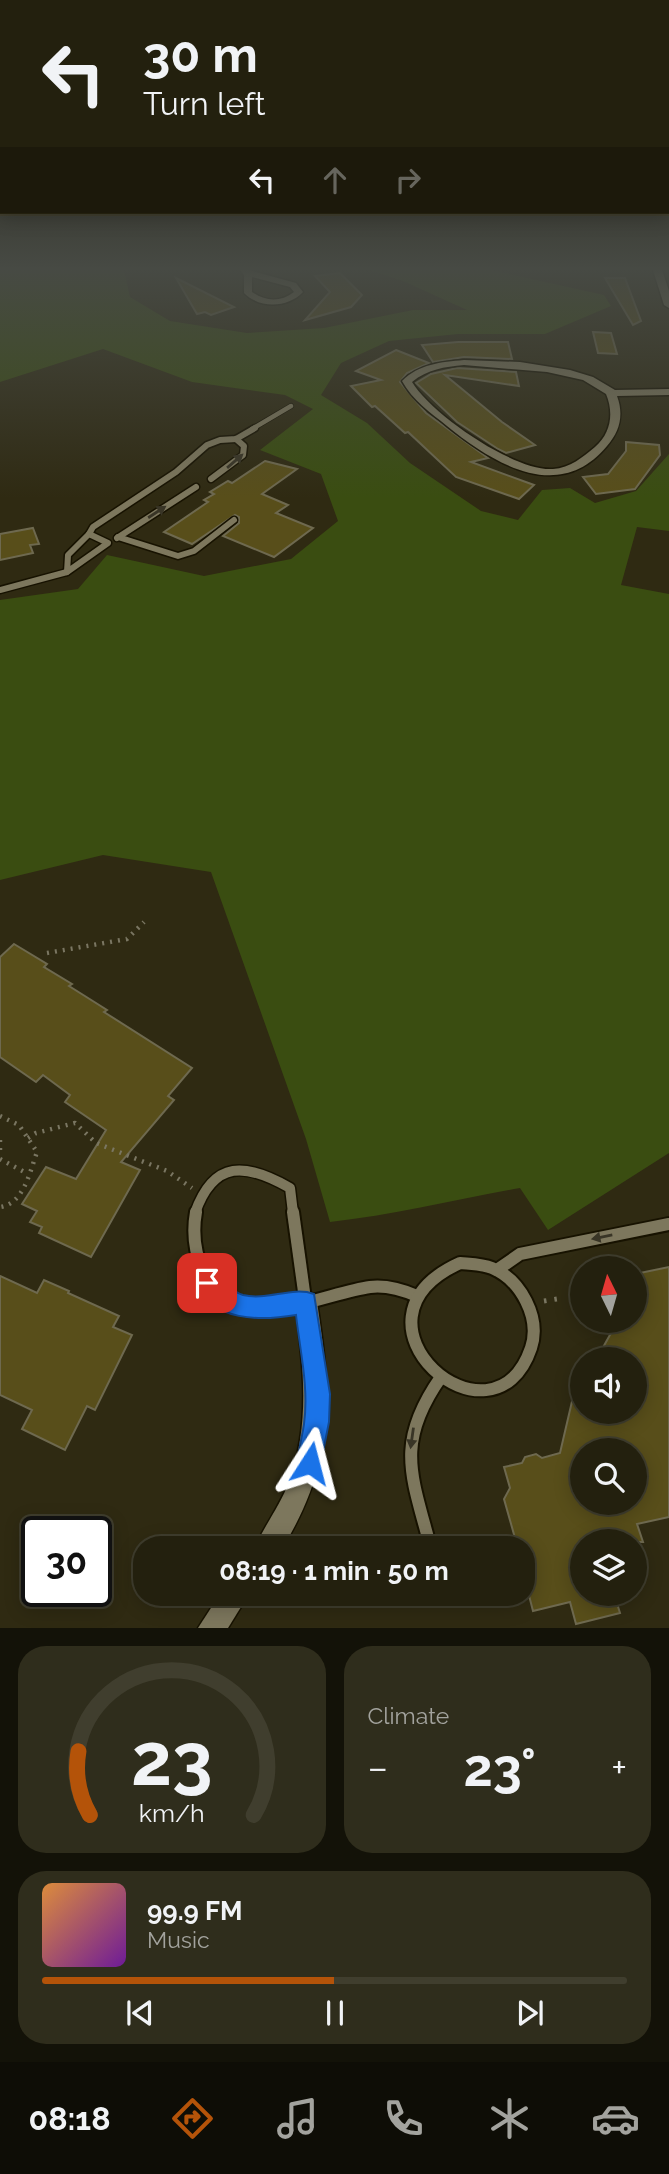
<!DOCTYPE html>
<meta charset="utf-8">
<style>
:root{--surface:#23200e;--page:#2f2d1c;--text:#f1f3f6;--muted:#a3a39e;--line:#403e2e;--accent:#b45309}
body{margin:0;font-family:Raleway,sans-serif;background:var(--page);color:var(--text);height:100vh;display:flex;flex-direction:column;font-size:26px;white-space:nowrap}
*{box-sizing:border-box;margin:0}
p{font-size:23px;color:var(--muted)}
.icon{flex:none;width:38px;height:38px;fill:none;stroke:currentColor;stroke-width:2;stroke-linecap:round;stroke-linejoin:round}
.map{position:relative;height:1628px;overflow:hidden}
.sheet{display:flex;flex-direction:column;gap:18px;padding:18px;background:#131208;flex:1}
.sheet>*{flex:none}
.top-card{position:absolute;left:0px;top:0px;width:670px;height:214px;box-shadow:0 4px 18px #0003,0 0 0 2px var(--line);background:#23200e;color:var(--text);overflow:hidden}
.needle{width:46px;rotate:355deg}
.tools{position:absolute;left:570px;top:1256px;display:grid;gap:14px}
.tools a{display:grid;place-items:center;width:77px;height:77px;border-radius:50%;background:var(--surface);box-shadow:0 4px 18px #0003,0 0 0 2px var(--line);font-size:35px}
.speed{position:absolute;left:21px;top:1516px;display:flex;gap:14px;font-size:35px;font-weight:700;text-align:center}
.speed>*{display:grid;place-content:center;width:91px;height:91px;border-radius:50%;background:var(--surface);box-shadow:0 4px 18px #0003,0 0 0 2px var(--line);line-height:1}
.speed .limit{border:4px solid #111;border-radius:10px;background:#fff;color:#111}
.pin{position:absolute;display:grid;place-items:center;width:60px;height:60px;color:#fff;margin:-30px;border-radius:14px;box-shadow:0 4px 10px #0006}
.me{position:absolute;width:77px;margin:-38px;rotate:9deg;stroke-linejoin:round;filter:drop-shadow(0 0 5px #0008)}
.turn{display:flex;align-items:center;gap:24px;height:147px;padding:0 28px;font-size:32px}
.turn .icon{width:91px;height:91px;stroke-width:2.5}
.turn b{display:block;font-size:49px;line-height:60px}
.lanes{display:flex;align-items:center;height:66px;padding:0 28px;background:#0003;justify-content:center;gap:35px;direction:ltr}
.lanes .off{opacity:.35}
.big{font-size:52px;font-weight:700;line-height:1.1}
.sheet .card{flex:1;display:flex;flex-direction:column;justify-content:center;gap:10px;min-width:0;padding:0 24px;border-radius:28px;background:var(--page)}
.sheet .dial{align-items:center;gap:0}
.dial svg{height:182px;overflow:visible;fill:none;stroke:var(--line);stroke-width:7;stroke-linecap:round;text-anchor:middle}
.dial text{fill:var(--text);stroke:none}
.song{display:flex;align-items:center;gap:21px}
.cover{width:84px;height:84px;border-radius:10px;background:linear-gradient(135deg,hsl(30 70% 55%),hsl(280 70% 35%))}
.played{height:7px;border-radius:4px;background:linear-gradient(90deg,var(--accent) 50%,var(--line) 50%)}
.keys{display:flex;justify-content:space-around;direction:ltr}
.heat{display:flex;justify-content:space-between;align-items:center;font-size:38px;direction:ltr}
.sheet .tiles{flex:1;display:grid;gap:18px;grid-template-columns:1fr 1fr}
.card:last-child{grid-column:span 2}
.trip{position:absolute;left:133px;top:1536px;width:402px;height:70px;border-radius:28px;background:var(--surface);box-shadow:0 4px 18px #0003,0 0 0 2px var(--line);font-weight:700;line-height:70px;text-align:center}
.dock{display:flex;height:112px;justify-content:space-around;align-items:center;background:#0e0d06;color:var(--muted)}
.dock .icon{width:49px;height:49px}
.dock .selected{color:var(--accent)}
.dock b{font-size:32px;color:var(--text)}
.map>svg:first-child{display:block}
.green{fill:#3a4d11}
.building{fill:#584e1a;stroke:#6e694f;stroke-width:2;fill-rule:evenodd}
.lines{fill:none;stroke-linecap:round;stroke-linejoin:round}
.service-far3-casing{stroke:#171200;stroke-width:6}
.service-far2-casing{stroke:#171200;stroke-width:9}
.service-far1-casing{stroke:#171200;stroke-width:13}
.service-casing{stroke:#171200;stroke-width:16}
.minor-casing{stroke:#171200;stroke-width:3}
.tertiary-casing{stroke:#171200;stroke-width:3}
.path-far1{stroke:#7a7662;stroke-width:4.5;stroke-dasharray:2 6;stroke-linecap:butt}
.path{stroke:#7a7662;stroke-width:5;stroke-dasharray:2.5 8;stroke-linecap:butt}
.service-far3{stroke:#7d775d;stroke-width:4.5}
.service-far2{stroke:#7d775d;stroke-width:6}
.service-far1{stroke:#7d775d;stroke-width:10}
.service{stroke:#7d775d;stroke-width:12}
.minor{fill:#7d775d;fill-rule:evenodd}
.tertiary{fill:#7d775d;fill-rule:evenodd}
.oneway{fill:#393526}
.route{fill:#1a73e8;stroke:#114b97;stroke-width:2}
</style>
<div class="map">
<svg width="669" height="1628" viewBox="0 0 669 1628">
<rect width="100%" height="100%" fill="#2f2a12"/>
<path class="green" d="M0 270H124L130 297 170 321 247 333 324 328 413 310H467L403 281 370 270H491L604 295 611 306 545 334H458L389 341 341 363 321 395 367 423 410 463 481 511 518 520 542 490 570 488 595 503 636 491 669 454V531L637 527 621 585 669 594V1153L548 1230 520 1188C457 1199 394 1215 330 1222L306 1139 211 872 103 855 0 880V600L78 589 107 555 204 576 291 559 338 521 321 474 260 450 313 409 285 395 192 382 103 349 0 382Z"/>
<g class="building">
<polygon points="340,273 362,295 351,307 305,320 330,292 315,276"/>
<polygon points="176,278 234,307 211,315 205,312 197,314"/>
<polygon points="605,278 625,278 641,321 633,325"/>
<polygon points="593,332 611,333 617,354 598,353"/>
<polygon points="458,342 508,342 512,359 464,357 433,362 422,345"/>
<polygon points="396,350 429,363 407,373 400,382 426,413 488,458 471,462 534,485 519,499 456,477 408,432 405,433 375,406 372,407 351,386 381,380 356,371"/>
<polygon points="457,368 516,372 519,386 445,375 502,422 535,445 506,453 498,449 457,422 416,383 431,374"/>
<polygon points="626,442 659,445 660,455 635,489 596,494 583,477 608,474 626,451"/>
<polygon points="265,461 297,469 262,494 288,505 276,513 313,528 274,557 223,536 239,523 239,517 235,515 192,544 164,532 208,502 204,500 214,494 210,492 228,481 232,483"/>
<polygon points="33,528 39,544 30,545 33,553 0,560 0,534"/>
<polygon points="14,944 47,964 44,967 72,984 69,986 107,1010 104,1012 192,1068 168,1096 174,1100 121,1162 140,1170 91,1257 39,1233 42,1227 30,1222 37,1211 22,1204 46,1167 76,1179 106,1130 65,1102 70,1095 43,1075 36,1082 0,1057 0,957"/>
<path d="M669 1267V1517L637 1524 643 1542H583V1594H614L620 1613 576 1624 570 1602 533 1611 523 1572 524 1544 515 1538 504 1499 510 1488 504 1467 522 1463 525 1457 536 1454 542 1458 560 1453 577 1380 583 1381V1412H635V1360H596L611 1333 591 1321H635V1274ZM583 1451H635V1503H583Z"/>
<polygon points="0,1276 37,1293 44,1280 69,1291 68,1293 119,1316 113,1327 132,1335 95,1410 87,1406 65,1450 22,1429 32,1410 0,1395"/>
</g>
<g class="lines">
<defs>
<polyline id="service-far3" points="252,429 291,406"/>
<g id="service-far2">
<polyline points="211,479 243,455 244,446 236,439"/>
<polyline points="89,534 93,527 176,472 207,445 220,440 236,439 255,428"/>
<polygon points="89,534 108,543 67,572 68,555"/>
<polyline points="118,537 178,556 194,551 234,520"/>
<polyline points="117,538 196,487"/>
<polyline points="0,590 67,572"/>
</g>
<path id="service-far1" d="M195 1213C214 1159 246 1163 290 1188L293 1213"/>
<g id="service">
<path d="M196 1212C192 1234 195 1254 204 1274 236 1340 320 1294 370 1287 386 1285 403 1290 417 1296"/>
<polyline points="293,1212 305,1299"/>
<path d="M460 1263C471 1264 482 1264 492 1268 521 1280 541 1318 531 1348 493 1460 332 1321 460 1263Z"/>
<polyline points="497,1270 520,1254 669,1224"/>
<path d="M431 1549C412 1476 394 1444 441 1377"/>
<polyline points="508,1549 516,1547"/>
</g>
<g id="minor">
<path d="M240 270H249L296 283 303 292C288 308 260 309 244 293V275ZM252 277 290 287 294 292C281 302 266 302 252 292Z"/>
<path d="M464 360 520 362 570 370 593 377 615 390 669 389V395L617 396C624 415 620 431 607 446 559 504 494 464 447 426 430 412 413 401 402 381 419 364 441 362 464 360ZM464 365 547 372 583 380 606 394C614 413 611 433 595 447 583 457 570 468 553 469 515 472 431 414 412 382 428 369 444 367 464 365Z"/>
<path d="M306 1291 314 1294 317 1302C332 1400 335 1461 282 1549H254C264 1526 280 1506 289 1482 311 1424 303 1362 295 1302L298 1294Z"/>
<polygon points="220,1594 249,1594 228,1628 198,1628"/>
</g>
<polygon id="tertiary" points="653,270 662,270 669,291 669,308 664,305"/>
</defs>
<use href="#service-far3" class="service-far3-casing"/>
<use href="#service-far2" class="service-far2-casing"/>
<use href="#service-far1" class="service-far1-casing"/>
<use href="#service" class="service-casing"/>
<use href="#minor" class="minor-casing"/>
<use href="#tertiary" class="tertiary-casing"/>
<g class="path-far1">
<polyline points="47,953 127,939 144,922"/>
<path d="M0 1116 19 1125 37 1152C30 1171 24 1204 0 1207"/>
<polyline points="28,1138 36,1133 75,1123 96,1143 167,1171 192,1188"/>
<polyline points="0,1140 0,1153"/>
<polyline points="0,1159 28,1174"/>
</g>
<polyline class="path" points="544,1301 563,1298"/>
<use href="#service-far3" class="service-far3"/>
<use href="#service-far2" class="service-far2"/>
<use href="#service-far1" class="service-far1"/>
<use href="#service" class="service"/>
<use href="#minor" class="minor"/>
<use href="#tertiary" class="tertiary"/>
</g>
<defs><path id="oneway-solid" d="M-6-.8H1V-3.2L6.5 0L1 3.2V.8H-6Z" transform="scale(1.75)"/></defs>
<g class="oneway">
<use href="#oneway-solid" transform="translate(235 461) rotate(-41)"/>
<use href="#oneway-solid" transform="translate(157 512) rotate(-33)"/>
<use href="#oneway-solid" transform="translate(602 1237) rotate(169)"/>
<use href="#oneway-solid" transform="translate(412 1438) rotate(98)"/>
</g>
<linearGradient id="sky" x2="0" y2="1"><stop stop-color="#1a170a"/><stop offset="0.54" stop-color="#474a44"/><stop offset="1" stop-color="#474a44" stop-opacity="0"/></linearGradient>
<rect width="669" height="498" fill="url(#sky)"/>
<path class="route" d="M207 1271C221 1277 229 1291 243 1295 267 1301 292 1286 314 1294L330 1394 329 1422 319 1472 310 1476 301 1472C295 1457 302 1440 304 1424 309 1388 300 1351 296 1315 261 1321 212 1322 196 1283L199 1275Z"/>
</svg>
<div class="tools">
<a><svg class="needle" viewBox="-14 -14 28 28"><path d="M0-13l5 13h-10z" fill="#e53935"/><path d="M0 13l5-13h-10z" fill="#a3a39e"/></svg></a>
<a><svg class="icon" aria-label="sound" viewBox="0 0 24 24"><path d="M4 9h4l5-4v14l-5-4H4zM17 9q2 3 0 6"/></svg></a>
<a><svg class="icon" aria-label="search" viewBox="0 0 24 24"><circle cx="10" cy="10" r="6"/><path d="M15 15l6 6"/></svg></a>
<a><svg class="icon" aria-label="layers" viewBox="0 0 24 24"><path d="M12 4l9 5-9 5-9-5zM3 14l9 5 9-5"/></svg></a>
</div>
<div class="speed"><div class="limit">30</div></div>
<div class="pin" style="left:207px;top:1283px;background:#d93025"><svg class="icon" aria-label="arrive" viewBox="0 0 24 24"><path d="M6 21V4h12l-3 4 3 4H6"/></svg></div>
<svg class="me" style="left:310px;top:1463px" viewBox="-20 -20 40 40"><path d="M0-17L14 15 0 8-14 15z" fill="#1a73e8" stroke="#fff" stroke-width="4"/></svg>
<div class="trip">08:19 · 1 min · 50 m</div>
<div class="top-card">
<div class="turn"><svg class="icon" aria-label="left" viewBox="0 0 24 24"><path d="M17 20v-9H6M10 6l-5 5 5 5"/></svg><div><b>30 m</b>Turn left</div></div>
<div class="lanes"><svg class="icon" aria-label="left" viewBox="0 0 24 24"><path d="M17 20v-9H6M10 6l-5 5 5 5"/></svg><svg class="icon off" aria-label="ahead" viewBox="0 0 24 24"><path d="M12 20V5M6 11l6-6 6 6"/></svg><svg class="icon off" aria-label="right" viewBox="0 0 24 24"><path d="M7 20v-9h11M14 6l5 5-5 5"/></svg></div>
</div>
</div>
<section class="sheet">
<div class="tiles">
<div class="card dial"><svg viewBox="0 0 100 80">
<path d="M14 69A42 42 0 1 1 86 69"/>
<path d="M14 69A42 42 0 0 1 9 41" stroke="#b45309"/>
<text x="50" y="56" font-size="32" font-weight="700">23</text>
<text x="50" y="72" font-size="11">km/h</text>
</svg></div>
<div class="card"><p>Climate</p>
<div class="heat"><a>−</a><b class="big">23°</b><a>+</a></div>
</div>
<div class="card">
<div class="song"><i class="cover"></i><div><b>99.9 FM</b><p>Music</p></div></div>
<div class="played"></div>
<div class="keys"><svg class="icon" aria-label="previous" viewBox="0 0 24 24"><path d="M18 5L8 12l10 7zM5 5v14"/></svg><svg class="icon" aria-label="pause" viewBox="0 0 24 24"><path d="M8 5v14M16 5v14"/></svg><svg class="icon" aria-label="next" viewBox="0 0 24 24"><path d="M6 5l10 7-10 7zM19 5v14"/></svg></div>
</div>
</div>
</section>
<nav class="dock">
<b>08:18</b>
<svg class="icon selected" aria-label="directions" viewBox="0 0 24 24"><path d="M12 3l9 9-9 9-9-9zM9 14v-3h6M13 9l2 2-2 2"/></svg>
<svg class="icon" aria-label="music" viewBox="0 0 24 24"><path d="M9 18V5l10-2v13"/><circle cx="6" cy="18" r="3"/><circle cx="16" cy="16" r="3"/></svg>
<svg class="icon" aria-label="phone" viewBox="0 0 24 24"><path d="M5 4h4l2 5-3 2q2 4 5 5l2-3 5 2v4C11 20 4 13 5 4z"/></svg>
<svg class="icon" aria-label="climate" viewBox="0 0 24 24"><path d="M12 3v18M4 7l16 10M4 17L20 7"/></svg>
<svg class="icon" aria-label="car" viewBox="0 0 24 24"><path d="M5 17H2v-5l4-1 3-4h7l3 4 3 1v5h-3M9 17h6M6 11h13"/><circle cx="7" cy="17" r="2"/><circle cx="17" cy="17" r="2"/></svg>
</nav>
